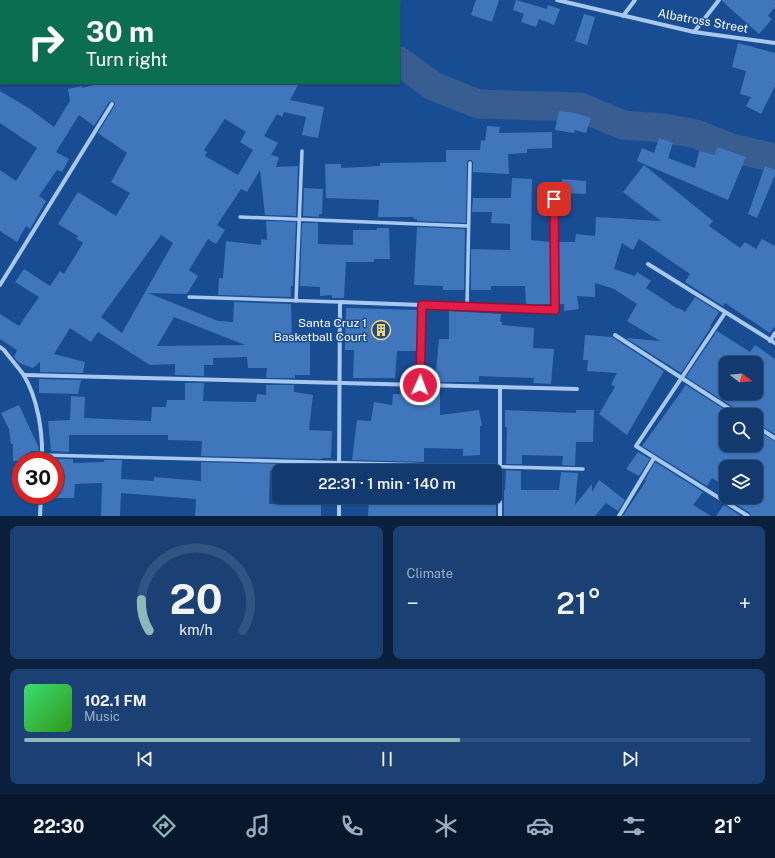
<!DOCTYPE html>
<meta charset="utf-8">
<style>
:root{--surface:#123a6f;--page:#1b4174;--text:#f1f3f6;--muted:#9cadc3;--line:#315482;--accent:#8bbbb9}
body{margin:0;font-family:"Public Sans",sans-serif;background:var(--page);color:var(--text);height:100vh;display:flex;flex-direction:column;font-size:15px;white-space:nowrap}
*{box-sizing:border-box;margin:0}
p{font-size:13px;color:var(--muted)}
.icon{flex:none;width:22px;height:22px;fill:none;stroke:currentColor;stroke-width:2;stroke-linecap:round;stroke-linejoin:round}
.map{position:relative;height:516px;overflow:hidden}
.side{display:flex;flex-direction:column;gap:10px;padding:10px;background:#0a203d;flex:1}
.side>*{flex:none}
.banner{position:absolute;left:0px;top:0px;width:400px;height:84px;box-shadow:0 1px 3px #0004,0 0 0 1px var(--line);background:#0b6e4f;color:#fff;overflow:hidden}
.needle{width:26px;rotate:106deg}
.buttons{position:absolute;left:719px;top:356px;display:grid;gap:8px}
.buttons a{display:grid;place-items:center;width:44px;height:44px;border-radius:8px;background:var(--surface);box-shadow:0 1px 3px #0004,0 0 0 1px var(--line);font-size:20px}
.speed{position:absolute;left:12px;top:452px;display:flex;gap:8px;font-size:20px;font-weight:700;text-align:center}
.speed>*{display:grid;place-content:center;width:52px;height:52px;border-radius:50%;background:var(--surface);box-shadow:0 1px 3px #0004,0 0 0 1px var(--line);line-height:1}
.speed .limit{border:6px solid #d22;background:#fff;color:#111}
.pin{position:absolute;display:grid;place-items:center;width:34px;height:34px;color:#fff;margin:-17px;border-radius:8px;box-shadow:0 2px 6px #0006}
.me{position:absolute;width:44px;margin:-22px;rotate:2deg;stroke-linejoin:round;filter:drop-shadow(0 0 3px #0008)}
.turn{display:flex;align-items:center;gap:14px;height:84px;padding:0 20px;font-size:18px}
.turn .icon{width:52px;height:52px;stroke-width:2.5}
.turn b{display:block;font-size:28px;line-height:34px}
.big{font-size:30px;font-weight:600;line-height:1.1}
.side .card{flex:1;display:flex;flex-direction:column;justify-content:center;gap:6px;min-width:0;padding:0 14px;border-radius:8px;background:var(--page)}
.side .dial{align-items:center;gap:0}
.dial svg{height:104px;overflow:visible;fill:none;stroke:var(--line);stroke-width:7;stroke-linecap:round;text-anchor:middle}
.dial text{fill:var(--text);stroke:none}
.song{display:flex;align-items:center;gap:12px}
.cover{width:48px;height:48px;border-radius:6px;background:linear-gradient(135deg,hsl(140 70% 55%),hsl(110 70% 35%))}
.played{height:4px;border-radius:2px;background:linear-gradient(90deg,var(--accent) 60%,var(--line) 60%)}
.keys{display:flex;justify-content:space-around;direction:ltr}
.heat{display:flex;justify-content:space-between;align-items:center;font-size:22px;direction:ltr}
.side .tiles{flex:1;display:grid;gap:10px;grid-template-columns:1fr 1fr}
.card:last-child{grid-column:span 2}
.trip{position:absolute;left:272px;top:464px;width:230px;height:40px;border-radius:8px;background:var(--surface);box-shadow:0 1px 3px #0004,0 0 0 1px var(--line);font-weight:600;line-height:40px;text-align:center}
.menu{display:flex;height:64px;justify-content:space-around;align-items:center;background:#07172c;color:var(--muted)}
.menu .icon{width:28px;height:28px}
.menu .active{color:var(--accent)}
.menu b{font-size:18px;color:var(--text)}
.map>svg:first-child{display:block}
.lines{fill:none;stroke-linecap:round;stroke-linejoin:round}
.river{stroke:#375d91;stroke-width:29}
.building{fill:#4076bb;fill-rule:evenodd}
.pedestrian{stroke:#a8c8f0;stroke-width:3.5}
.minor{stroke:#a8c8f0;stroke-width:4}
.route-casing{stroke:#92132f;stroke-width:10}
.route{stroke:#e11d48;stroke-width:7}
.labels{text-anchor:middle;dominant-baseline:central;stroke-width:3;stroke-linejoin:round;paint-order:stroke}
.street-label{font-size:12px;fill:#fff;stroke:#184d94}
.poi-label{font-size:12px;fill:#fff;stroke:#184d94;text-anchor:end}
</style>
<div class="map">
<svg width="775" height="516" viewBox="0 0 775 516">
<rect width="100%" height="100%" fill="#184d94"/>
<g class="lines">
<g class="river">
<polyline points="364,0 364,1"/>
<polyline points="171,1 173,0"/>
<polyline points="0,46 1,46"/>
<polyline points="399,61 433,86 478,104 580,107 623,125 663,128 696,134 731,148 775,158"/>
</g>
</g>
<g class="building">
<polygon points="476,0 499,0 492,22 471,15"/>
<polygon points="516,0 547,9 548,5 560,9 554,25 539,19 536,27 521,22 524,14 513,10"/>
<polygon points="722,0 775,0 775,7 768,16 772,19 759,34 722,1"/>
<polygon points="584,14 595,17 587,45 575,41"/>
<polygon points="738,43 775,53 775,86 761,114 746,106 751,97 740,94 746,71 732,67"/>
<path d="M101 83H299L290 100 324 107 318 138 302 135 306 117 284 112 282 117 277 114 264 136 278 143 271 155 279 157 276 167 298 166 296 216 265 215 260 170 247 192 241 189 217 225 225 230 216 244 208 239 189 270 198 276 187 294 148 293 218 321 233 322 234 302 291 304 292 337H310V375H295V378H266L267 368H248L247 357 213 358V365H204V376L175 375V364L150 365 98 332 91 342 70 328 54 354 85 362 83 373 40 372V362L33 368 19 363 14 357 17 350 0 339V314L19 326 39 297 15 282 24 269 50 286 60 271 64 274 83 243 76 238 78 236 58 224 78 192 116 216 130 193 111 182 127 153 98 133 115 105V102L112 101 109 102 94 126 79 115 56 152 69 159 62 172 57 170 39 196 46 201 30 229 26 226 17 242 0 231V170L16 181 37 148 0 123V91L27 107 54 127 70 101 68 89 82 86V88ZM225 119 246 132 240 142 253 150 238 175 205 156 207 152 204 150ZM161 235 173 243 122 333 101 317ZM174 317 245 345 157 346Z"/>
<polygon points="559,111 575,113 591,118 586,133 575,130 574,133 555,130"/>
<polygon points="487,126 500,127 499,133 552,132 552,148 527,149 527,153 508,154 509,174 473,172 473,162 471,160 468,160 467,163 466,223 417,221 417,219 414,219 414,217 378,217 379,200 326,198 325,164 341,164 341,168 380,166 380,163 446,162 446,150 480,150 481,140 485,141"/>
<polygon points="659,138 673,143 668,158 695,168 699,151 715,155 717,147 746,157 728,200 637,161 642,148 654,153"/>
<polygon points="644,165 713,221 709,226 740,248 745,242 756,249 762,239 775,246 775,326 770,333 725,303 723,306 685,282 690,274 639,239 633,250 622,243 614,269 635,276 637,272 651,281 646,288 678,309 679,308 685,312 695,297 719,312 710,326 711,327 681,373 626,338 660,341 627,321 637,304 614,289 595,283 595,297 577,296 579,309 564,311 564,304 558,304 557,242 575,242 576,234 595,236 596,217 661,221 623,192"/>
<polygon points="765,166 775,170 775,175 757,218 748,214"/>
<polygon points="512,178 532,179 531,240 550,242 551,304 526,305 525,286 491,286 491,290 471,290 471,249 510,250 510,224 491,223 492,212 472,212 473,198 511,198"/>
<polygon points="562,179 586,181 586,194 561,193"/>
<polygon points="304,188 323,189 322,214 319,214 319,217 303,216"/>
<polygon points="266,221 296,222 293,286 291,286 291,297 218,295 219,278 223,278 226,241 261,245 261,239 267,240"/>
<polygon points="302,223 318,223 318,244 353,245 353,230 377,230 377,228 389,228 390,259 374,259 374,262 346,262 344,298 332,298 332,295 320,296 320,287 300,286"/>
<polygon points="417,227 465,229 464,290 443,290 443,286 414,285"/>
<polygon points="346,308 418,310 417,351 397,351 395,378 353,378 354,350 345,350"/>
<polygon points="449,311 501,314 500,322 502,322 502,325 534,328 533,348 554,349 551,384 533,383 534,378 479,376 479,382 435,382 439,339 449,339"/>
<path d="M717 331 750 352 755 345 775 359V434L756 423V415H742L741 412 686 377ZM726 363H756V393H726Z"/>
<polygon points="585,335 612,337 664,371 627,435 599,414 615,387 611,384 617,373 587,371 588,360 583,360"/>
<polygon points="39,379 81,380 78,394 39,393"/>
<polygon points="185,383 204,383 203,401 256,402 257,394 266,395 266,385 294,385 294,392 313,395 309,430 332,431 331,458 321,458 321,459 201,456 202,441 168,440 168,435 69,435 69,452 51,451 48,421 70,420 71,396 85,397 84,418 151,421 152,407 166,407 167,400 185,400"/>
<polygon points="686,385 733,415 726,415 726,445 756,445 756,430 775,441 775,516 751,516 750,513 728,499 729,497 756,497 756,467 726,467 726,487 712,478 707,486 642,446"/>
<polygon points="424,389 440,389 440,415 479,410 482,426 480,426 480,455 463,456 463,449 424,448 424,462 352,460 357,420 371,421 374,402 392,405 393,394 424,395"/>
<polygon points="19,405 38,446 39,451 30,451 30,461 13,461 13,444 11,444 9,429 1,413"/>
<polygon points="505,410 576,413 576,410 594,410 593,442 576,442 575,466 562,465 563,456 522,455 522,464 506,464 507,427 505,427"/>
<polygon points="638,452 650,459 639,476 626,469"/>
<polygon points="56,459 73,459 73,463 104,462 104,460 122,460 121,479 154,481 154,477 201,481 201,462 321,465 321,471 270,471 269,504 296,505 296,497 321,497 321,516 195,516 196,499 121,493 120,516 101,516 102,483 75,484 74,498 56,498"/>
<polygon points="655,462 703,492 693,505 711,516 623,516 646,481 645,480"/>
<polygon points="389,467 423,468 423,471 389,471"/>
<polygon points="506,470 521,471 521,490 559,490 561,472 578,473 575,505 592,484 592,492 599,480 625,500 618,511 606,503 595,516 504,516 504,490 505,490"/>
<polygon points="369,497 492,497 493,505 496,504 496,516 368,516"/>
<polygon points="724,505 741,516 716,516"/>
</g>
<g class="lines">
<g class="pedestrian">
<polyline points="240,217 468,226"/>
<polyline points="189,297 340,302"/>
<polyline points="296,301 302,151"/>
<polyline points="467,306 470,163"/>
<polyline points="42,455 583,469"/>
</g>
<g class="minor">
<polyline points="557,0 694,32 775,43"/>
<polyline points="623,16 635,0"/>
<polyline points="694,32 719,0"/>
<polyline points="648,264 775,343"/>
<polyline points="0,285 112,104"/>
<polyline points="725,313 636,446 748,516"/>
<polyline points="615,335 739,415"/>
<polyline points="770,341 775,333"/>
<path d="M0 347 4 350C10 358 17 366 23 374 38 398 43 433 42 461"/>
<polyline points="24,375 577,389"/>
<polyline points="420,385 422,305"/>
<polyline points="756,426 775,438"/>
<polyline points="339,471 340,302 555,310 553,199"/>
<polyline points="40,516 41,495"/>
<polyline points="339,516 339,497"/>
<polyline points="500,516 500,387"/>
<polyline points="619,516 654,458"/>
</g>
</g>
<g class="lines">
<defs>
<polyline id="route" points="420,385 422,305 555,310 554,199"/>
</defs>
<use href="#route" class="route-casing"/>
<use href="#route" class="route"/>
</g>
<defs>
<symbol id="building-ring" viewBox="-11 -11 22 22"><circle r="9.5" fill="#184d94" stroke="#ffd568" stroke-width="1.5"/><path d="M-4-6H4V6H1V3H-1V6H-4ZM-2.5-4.3h1.7v1.8h-1.7ZM.8-4.3h1.7v1.8H.8ZM-2.5-1h1.7V.8h-1.7ZM.8-1h1.7V.8H.8Z" fill="#ffd568"/></symbol>
</defs>
<g fill-rule="evenodd">
<use href="#building-ring" x="370" y="319" width="22" height="22"/>
</g>
<g class="labels">
<g class="street-label">
<text transform="translate(703 21) rotate(10)">Albatross Street</text>
</g>
<g class="poi-label">
<text x="367" y="323">Santa Cruz 1<tspan x="367" dy="14">Basketball Court</tspan></text>
</g>
</g>
</svg>
<div class="buttons">
<a><svg class="needle" viewBox="-14 -14 28 28"><path d="M0-13l5 13h-10z" fill="#e53935"/><path d="M0 13l5-13h-10z" fill="#9cadc3"/></svg></a>
<a><svg class="icon" aria-label="search" viewBox="0 0 24 24"><circle cx="10" cy="10" r="6"/><path d="M15 15l6 6"/></svg></a>
<a><svg class="icon" aria-label="layers" viewBox="0 0 24 24"><path d="M12 4l9 5-9 5-9-5zM3 14l9 5 9-5"/></svg></a>
</div>
<div class="speed"><div class="limit">30</div></div>
<div class="pin" style="left:554px;top:199px;background:#d93025"><svg class="icon" aria-label="arrive" viewBox="0 0 24 24"><path d="M6 21V4h12l-3 4 3 4H6"/></svg></div>
<svg class="me" style="left:420px;top:385px" viewBox="-20 -20 40 40"><circle r="17" fill="#e11d48" stroke="#fff" stroke-width="3"/><path d="M0-11L8 9 0 5-8 9z" fill="#fff"/></svg>
<div class="trip">22:31 · 1 min · 140 m</div>
<div class="banner">
<div class="turn"><svg class="icon" aria-label="right" viewBox="0 0 24 24"><path d="M7 20v-9h11M14 6l5 5-5 5"/></svg><div><b>30 m</b>Turn right</div></div>
</div>
</div>
<section class="side">
<div class="tiles">
<div class="card dial"><svg viewBox="0 0 100 80">
<path d="M14 69A42 42 0 1 1 86 69"/>
<path d="M14 69A42 42 0 0 1 8 45" stroke="#8bbbb9"/>
<text x="50" y="56" font-size="32" font-weight="700">20</text>
<text x="50" y="72" font-size="11">km/h</text>
</svg></div>
<div class="card"><p>Climate</p>
<div class="heat"><a>−</a><b class="big">21°</b><a>+</a></div>
</div>
<div class="card">
<div class="song"><i class="cover"></i><div><b>102.1 FM</b><p>Music</p></div></div>
<div class="played"></div>
<div class="keys"><svg class="icon" aria-label="previous" viewBox="0 0 24 24"><path d="M18 5L8 12l10 7zM5 5v14"/></svg><svg class="icon" aria-label="pause" viewBox="0 0 24 24"><path d="M8 5v14M16 5v14"/></svg><svg class="icon" aria-label="next" viewBox="0 0 24 24"><path d="M6 5l10 7-10 7zM19 5v14"/></svg></div>
</div>
</div>
</section>
<nav class="menu">
<b>22:30</b>
<svg class="icon active" aria-label="directions" viewBox="0 0 24 24"><path d="M12 3l9 9-9 9-9-9zM9 14v-3h6M13 9l2 2-2 2"/></svg>
<svg class="icon" aria-label="music" viewBox="0 0 24 24"><path d="M9 18V5l10-2v13"/><circle cx="6" cy="18" r="3"/><circle cx="16" cy="16" r="3"/></svg>
<svg class="icon" aria-label="phone" viewBox="0 0 24 24"><path d="M5 4h4l2 5-3 2q2 4 5 5l2-3 5 2v4C11 20 4 13 5 4z"/></svg>
<svg class="icon" aria-label="climate" viewBox="0 0 24 24"><path d="M12 3v18M4 7l16 10M4 17L20 7"/></svg>
<svg class="icon" aria-label="car" viewBox="0 0 24 24"><path d="M5 17H2v-5l4-1 3-4h7l3 4 3 1v5h-3M9 17h6M6 11h13"/><circle cx="7" cy="17" r="2"/><circle cx="17" cy="17" r="2"/></svg>
<svg class="icon" aria-label="filters" viewBox="0 0 24 24"><path d="M4 7h16M4 17h16"/><circle cx="9" cy="7" r="2"/><circle cx="15" cy="17" r="2"/></svg>
<b>21°</b>
</nav>
